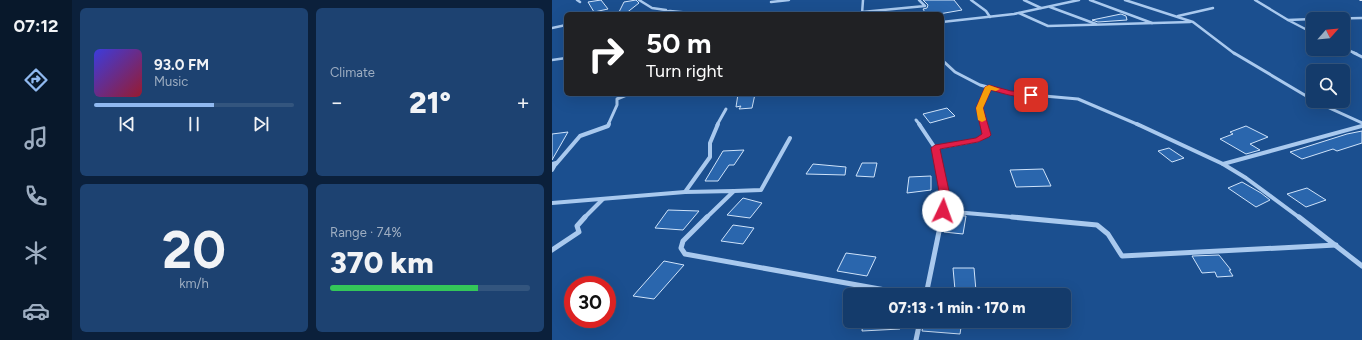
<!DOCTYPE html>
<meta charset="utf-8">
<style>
:root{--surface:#143b6b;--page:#1d4271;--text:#f1f3f6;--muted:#9dadc1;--line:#33557e;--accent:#90b9f0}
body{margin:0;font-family:Figtree,sans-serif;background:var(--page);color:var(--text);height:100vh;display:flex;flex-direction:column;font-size:15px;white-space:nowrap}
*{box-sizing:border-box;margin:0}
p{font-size:13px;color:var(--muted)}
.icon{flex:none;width:22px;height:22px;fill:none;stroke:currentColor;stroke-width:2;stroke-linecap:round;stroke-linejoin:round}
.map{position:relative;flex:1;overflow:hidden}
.details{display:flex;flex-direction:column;gap:8px;padding:8px;background:#0b203b;width:480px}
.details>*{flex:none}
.hud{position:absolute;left:12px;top:12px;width:380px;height:84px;border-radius:6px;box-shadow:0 4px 16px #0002,0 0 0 1px var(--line);background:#202124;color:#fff;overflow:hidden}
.needle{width:26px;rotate:63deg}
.tools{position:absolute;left:754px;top:12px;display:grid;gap:8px}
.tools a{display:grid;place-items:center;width:44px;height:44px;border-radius:6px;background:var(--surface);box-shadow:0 4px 16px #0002,0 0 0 1px var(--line);font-size:20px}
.speed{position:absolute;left:12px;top:276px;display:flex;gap:8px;font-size:20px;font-weight:700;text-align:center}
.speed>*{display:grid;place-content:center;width:52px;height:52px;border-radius:50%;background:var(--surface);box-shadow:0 4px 16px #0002,0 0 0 1px var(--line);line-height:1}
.speed .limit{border:6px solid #d22;background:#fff;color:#111}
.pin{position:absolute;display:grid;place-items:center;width:34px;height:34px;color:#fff;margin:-17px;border-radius:8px;box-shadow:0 2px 6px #0006}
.me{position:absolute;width:44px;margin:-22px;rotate:3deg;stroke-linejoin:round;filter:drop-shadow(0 0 3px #0008)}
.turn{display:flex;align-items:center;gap:14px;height:84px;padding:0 16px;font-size:18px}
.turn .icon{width:52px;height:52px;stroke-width:2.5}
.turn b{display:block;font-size:28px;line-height:34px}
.big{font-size:30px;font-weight:800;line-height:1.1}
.details .card{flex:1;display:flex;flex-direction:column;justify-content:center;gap:6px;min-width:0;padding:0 14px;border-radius:6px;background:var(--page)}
.details .dial{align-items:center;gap:0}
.dial b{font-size:52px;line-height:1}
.song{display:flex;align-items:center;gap:12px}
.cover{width:48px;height:48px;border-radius:6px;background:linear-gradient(135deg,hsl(240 70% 55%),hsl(350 70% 35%))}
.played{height:4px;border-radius:2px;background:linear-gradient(90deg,var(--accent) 60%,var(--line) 60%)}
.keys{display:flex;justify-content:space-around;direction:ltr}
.heat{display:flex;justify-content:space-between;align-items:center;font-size:22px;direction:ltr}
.charge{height:6px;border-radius:3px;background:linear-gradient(90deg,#34c759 74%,var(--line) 0)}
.details .tiles{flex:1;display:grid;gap:8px;grid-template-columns:repeat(2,1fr)}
.trip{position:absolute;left:291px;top:288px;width:228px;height:40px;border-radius:6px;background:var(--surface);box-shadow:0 4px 16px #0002,0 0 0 1px var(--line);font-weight:800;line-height:40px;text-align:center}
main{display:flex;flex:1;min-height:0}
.menu{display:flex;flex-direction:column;width:72px;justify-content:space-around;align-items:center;background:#08182b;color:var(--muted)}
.menu .icon{width:28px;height:28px}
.menu .active{color:var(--accent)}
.menu b{font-size:18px;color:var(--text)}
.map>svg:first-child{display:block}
.building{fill:#2a66ad;stroke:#cfe3fa}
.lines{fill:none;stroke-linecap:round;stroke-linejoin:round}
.lane{stroke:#a9c9ee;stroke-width:2.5}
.street-far3{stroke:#a9c9ee;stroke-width:2.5}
.street-far2{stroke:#a9c9ee;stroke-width:3}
.street-far1{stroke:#a9c9ee;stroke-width:4}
.street{stroke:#a9c9ee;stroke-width:5}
.secondary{fill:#d6e6fa;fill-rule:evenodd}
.route{fill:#e11d48;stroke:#92132f}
.slow{fill:#f59e0b}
</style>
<main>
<nav class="menu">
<b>07:12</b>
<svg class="icon active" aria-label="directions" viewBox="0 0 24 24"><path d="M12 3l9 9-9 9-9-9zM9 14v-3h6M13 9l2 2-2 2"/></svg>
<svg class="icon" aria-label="music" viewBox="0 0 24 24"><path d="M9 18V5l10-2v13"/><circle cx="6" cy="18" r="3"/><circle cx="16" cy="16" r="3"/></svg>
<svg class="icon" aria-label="phone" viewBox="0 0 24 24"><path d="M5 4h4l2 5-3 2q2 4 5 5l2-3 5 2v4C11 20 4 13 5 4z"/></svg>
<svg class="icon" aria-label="climate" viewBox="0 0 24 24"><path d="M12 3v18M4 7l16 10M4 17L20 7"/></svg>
<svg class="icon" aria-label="car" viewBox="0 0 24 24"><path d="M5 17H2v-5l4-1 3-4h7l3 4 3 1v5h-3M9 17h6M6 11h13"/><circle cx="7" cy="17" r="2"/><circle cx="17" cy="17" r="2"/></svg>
</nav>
<section class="details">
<div class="tiles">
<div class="card">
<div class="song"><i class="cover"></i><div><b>93.0 FM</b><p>Music</p></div></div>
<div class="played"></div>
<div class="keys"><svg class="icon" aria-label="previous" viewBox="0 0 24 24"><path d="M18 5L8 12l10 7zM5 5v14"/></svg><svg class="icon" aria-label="pause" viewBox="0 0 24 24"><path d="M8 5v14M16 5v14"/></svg><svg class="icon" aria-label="next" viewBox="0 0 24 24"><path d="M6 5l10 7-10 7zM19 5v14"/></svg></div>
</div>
<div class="card"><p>Climate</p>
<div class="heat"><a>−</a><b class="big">21°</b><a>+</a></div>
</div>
<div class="card dial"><b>20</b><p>km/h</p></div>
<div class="card"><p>Range · 74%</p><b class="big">370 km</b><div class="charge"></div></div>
</div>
</section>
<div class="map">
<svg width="810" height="340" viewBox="0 0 810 340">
<rect width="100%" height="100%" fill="#1b4f8f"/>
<g class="building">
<polygon points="49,0 56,9 42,12 36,2"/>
<polygon points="84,0 87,3 73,14 66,14 72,2"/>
<polygon points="371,0 402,0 410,10 387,14 374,14 371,9 375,8 376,5"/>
<polygon points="569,14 574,16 575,20 546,22 540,20"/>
<polygon points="186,94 203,94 200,108 187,109 189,106 184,107"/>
<polygon points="395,108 403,116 378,123 371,114"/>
<polygon points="694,126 716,137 698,144 708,150 694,154 668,139 681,134 678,132"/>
<polygon points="810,131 810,143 785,151 781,149 750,159 738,152 795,134"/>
<polygon points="16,132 0,160 0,134"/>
<polygon points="617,148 632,158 620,162 606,151"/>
<polygon points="192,150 182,165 177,165 166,181 153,181 171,151"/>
<polygon points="310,163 325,163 322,177 304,176"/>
<polygon points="261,164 294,167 293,175 254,174"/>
<polygon points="491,169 499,186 464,187 458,170"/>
<polygon points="379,176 379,190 355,193 357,177"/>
<polygon points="690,182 709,193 718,200 704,207 676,188"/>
<polygon points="755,188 774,200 754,207 735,194"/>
<polygon points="191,198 210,203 198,218 175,215"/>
<polygon points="116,210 147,211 131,230 103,228"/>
<polygon points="395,215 414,216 411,234 392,232"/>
<polygon points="181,225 202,228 191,244 169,241"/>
<polygon points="294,253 324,257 315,276 285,271"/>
<polygon points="667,255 679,270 677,270 681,276 665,277 663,272 650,273 640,256"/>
<polygon points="112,261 132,265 102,299 81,296"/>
<polygon points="401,268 422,268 424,291 403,290"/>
<polygon points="311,321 348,321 348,329 310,331"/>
<polygon points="372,321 410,321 408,334 370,331"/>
</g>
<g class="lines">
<polyline class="lane" points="0,60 14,58"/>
<g class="street-far3">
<polyline points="25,0 28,2"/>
<polyline points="87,0 100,8 114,10"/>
<polyline points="419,0 434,11 438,17"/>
<polyline points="472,0 489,8"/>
<polyline points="538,0 600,23"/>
<polyline points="573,0 641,22 683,54"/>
<polyline points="703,0 736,20"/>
<polyline points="219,2 237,0"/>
<polyline points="498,7 544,24"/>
<polyline points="310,12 373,6 367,0"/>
<polyline points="467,13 496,26 638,22"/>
<polyline points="93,14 118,11 149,14"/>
<polyline points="310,14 311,0"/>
<polyline points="626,16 661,8"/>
<polyline points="761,19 736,20 761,33"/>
<polyline points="766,19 810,18"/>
<polyline points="390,22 462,14 527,0"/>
<polyline points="0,28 14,25"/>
<polyline points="791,48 805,54"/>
</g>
<g class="street-far2">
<polyline points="682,53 761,100"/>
<polyline points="802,53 810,57"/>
<polyline points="390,60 403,72 428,85 458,93 526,99 587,125"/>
<polyline points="762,101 810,123"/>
<polyline points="364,120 368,125"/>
<polyline points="56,125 65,105 65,99 77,94"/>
<polyline points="165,125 174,109"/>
<polyline points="432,125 427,108 437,87"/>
</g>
<g class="street-far1">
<polyline points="367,124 383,148 392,191 390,218"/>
<polyline points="585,124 671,164 694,178 748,218"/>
<polyline points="383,148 426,140 435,135 432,124"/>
<polyline points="0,164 4,163 0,170"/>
<polyline points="4,164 28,136 56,126 57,124"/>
<polyline points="671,164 810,126"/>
<polyline points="182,191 209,190 238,138"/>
<polyline points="0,203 133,192"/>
<polyline points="391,211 471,218"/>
<polyline points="32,218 51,199"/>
<polyline points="154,218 182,191 133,192 158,157 158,143 166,124"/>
</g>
<g class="street">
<polyline points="155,217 131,241 129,248 133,254 361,295"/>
<polyline points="460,217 545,225 556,234 570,256 784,245"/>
<polyline points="747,217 810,266"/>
<polyline points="0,250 27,232 25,226 33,217"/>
<polyline points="374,295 390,217"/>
<polyline points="364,340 368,321"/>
</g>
<polygon class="secondary" points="807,0 810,0 810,1 808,1"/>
</g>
<path class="route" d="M437 85 459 91 479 92 482 95C474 101 449 93 439 90L431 108 439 135 437 137 426 142 388 149 397 191 396 211 391 214 387 213 386 211 387 191 379 148 383 145 424 138 430 134 424 108 433 87Z"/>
<polygon class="slow" points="437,85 448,89 444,91 439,90 431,108 434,120 430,122 426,120 424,108 433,87"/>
</svg>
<div class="tools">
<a><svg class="needle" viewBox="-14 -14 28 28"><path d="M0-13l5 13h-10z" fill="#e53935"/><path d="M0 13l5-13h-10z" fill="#9dadc1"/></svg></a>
<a><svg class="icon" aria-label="search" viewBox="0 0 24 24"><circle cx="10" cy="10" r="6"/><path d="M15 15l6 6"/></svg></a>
</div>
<div class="speed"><div class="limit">30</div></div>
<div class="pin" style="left:479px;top:95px;background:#d93025"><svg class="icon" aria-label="arrive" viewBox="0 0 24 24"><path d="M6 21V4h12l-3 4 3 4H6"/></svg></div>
<svg class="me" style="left:391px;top:211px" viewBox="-20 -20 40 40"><circle r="19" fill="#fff"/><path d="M0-13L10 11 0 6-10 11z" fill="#e11d48"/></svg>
<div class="trip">07:13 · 1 min · 170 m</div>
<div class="hud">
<div class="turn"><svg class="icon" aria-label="right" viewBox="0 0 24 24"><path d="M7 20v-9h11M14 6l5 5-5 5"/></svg><div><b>50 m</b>Turn right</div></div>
</div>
</div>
</main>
